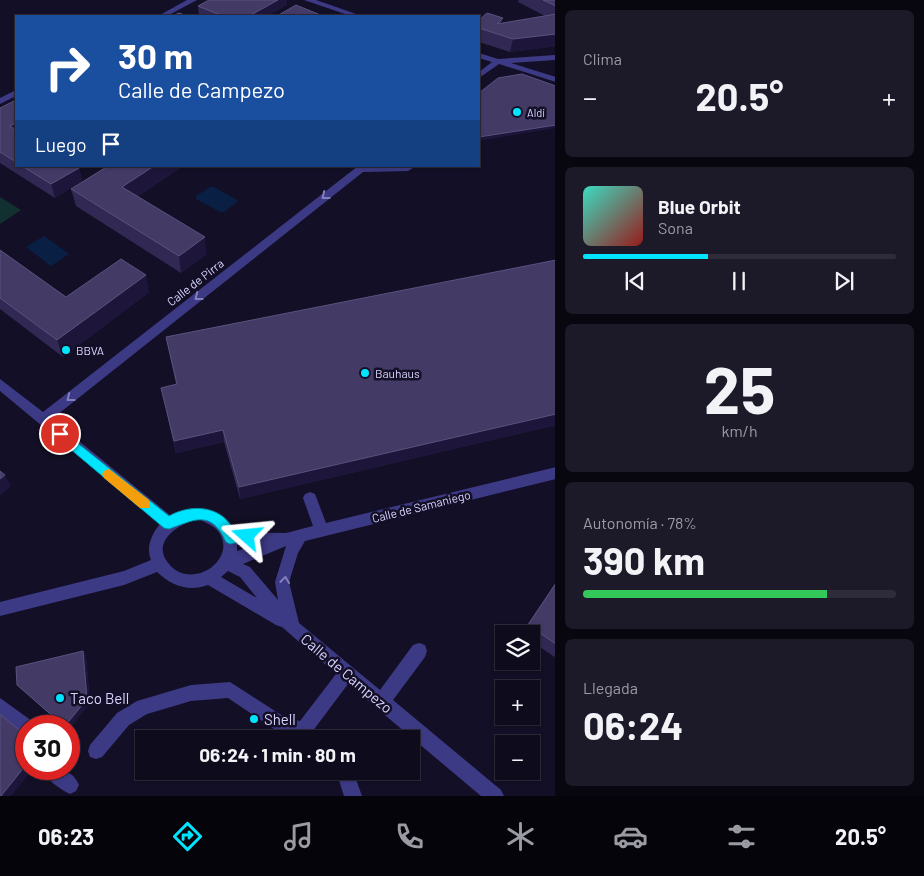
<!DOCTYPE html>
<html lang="es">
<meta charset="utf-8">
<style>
:root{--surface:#0e0b1c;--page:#1c1929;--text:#f1f3f6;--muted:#9b9ba3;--line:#2e2b3b;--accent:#00e5ff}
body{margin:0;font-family:Barlow,sans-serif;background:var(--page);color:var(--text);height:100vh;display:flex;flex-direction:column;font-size:19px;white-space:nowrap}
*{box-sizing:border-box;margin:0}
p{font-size:16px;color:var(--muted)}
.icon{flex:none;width:28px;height:28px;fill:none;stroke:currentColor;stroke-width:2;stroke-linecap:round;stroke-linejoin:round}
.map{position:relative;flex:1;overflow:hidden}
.details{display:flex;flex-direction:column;gap:10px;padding:10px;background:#08060f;width:369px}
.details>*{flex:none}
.guide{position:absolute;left:15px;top:15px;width:465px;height:152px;border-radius:0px;box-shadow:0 1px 4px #0004,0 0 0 1px var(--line);background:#1a4fa0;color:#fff;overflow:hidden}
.tools{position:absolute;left:495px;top:625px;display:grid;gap:10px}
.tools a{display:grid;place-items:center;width:45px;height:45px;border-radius:0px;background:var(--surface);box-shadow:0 1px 4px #0004,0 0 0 1px var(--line);font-size:25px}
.speed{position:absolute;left:15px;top:715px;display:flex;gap:10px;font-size:25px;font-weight:700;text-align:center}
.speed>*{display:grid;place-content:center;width:65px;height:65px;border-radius:50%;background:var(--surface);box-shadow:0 1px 4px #0004,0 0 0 1px var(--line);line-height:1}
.speed .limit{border:8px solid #d22;background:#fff;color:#111}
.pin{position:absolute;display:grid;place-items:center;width:42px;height:42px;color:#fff;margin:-21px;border:2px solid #fff;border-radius:50%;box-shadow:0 1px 5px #0007}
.me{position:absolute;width:55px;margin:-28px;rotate:288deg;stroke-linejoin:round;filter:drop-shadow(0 0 4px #0008)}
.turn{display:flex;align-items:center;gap:18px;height:105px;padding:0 20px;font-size:22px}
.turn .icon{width:65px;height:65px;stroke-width:2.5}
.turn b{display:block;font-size:35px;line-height:42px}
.then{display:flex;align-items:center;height:48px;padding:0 20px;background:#0003;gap:10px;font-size:19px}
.big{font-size:38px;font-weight:700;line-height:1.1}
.details .widget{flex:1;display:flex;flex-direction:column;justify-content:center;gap:8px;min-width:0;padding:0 18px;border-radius:8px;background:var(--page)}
.details .dial{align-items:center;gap:0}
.dial b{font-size:65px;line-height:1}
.song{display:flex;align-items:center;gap:15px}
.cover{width:60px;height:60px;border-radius:8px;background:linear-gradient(135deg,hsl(170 70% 55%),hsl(0 70% 35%))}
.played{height:5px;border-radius:2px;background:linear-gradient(90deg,var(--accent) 40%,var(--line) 40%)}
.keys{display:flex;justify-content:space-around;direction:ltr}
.heat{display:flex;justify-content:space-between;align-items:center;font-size:28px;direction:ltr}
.charge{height:8px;border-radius:4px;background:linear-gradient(90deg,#34c759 78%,var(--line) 0)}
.trip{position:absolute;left:135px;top:730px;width:285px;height:50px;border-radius:0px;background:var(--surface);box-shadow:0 1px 4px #0004,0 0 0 1px var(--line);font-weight:700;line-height:50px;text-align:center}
.dock{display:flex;height:80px;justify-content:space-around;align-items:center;background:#06040b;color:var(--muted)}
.dock .icon{width:35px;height:35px}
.dock .current{color:var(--accent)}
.dock b{font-size:22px;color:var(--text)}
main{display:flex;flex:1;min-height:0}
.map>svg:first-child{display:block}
.green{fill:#12302f}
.water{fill:#0a1f44}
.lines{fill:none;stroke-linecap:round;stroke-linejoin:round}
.minor{fill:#3d3a85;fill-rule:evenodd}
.wall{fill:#312854}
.shaded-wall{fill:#1d163a}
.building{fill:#433a66;stroke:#5a527e}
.oneway{stroke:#837fbc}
.route{fill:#00e5ff;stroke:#0095a6}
.slow{fill:#f59e0b}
.poi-dot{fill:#00e5ff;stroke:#130f26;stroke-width:2}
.labels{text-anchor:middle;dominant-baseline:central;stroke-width:5;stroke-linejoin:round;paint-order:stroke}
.far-poi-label{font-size:11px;fill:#d9d4ff;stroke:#130f26;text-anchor:start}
.street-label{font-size:12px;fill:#d9d4ff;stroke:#130f26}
.poi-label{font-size:12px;fill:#d9d4ff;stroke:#130f26;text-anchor:start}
.near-street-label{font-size:15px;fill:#d9d4ff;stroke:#130f26}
.near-poi-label{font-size:15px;fill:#d9d4ff;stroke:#130f26;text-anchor:start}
</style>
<main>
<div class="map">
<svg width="556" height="796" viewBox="0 0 556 796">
<rect width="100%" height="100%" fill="#130f26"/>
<polygon class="green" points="0,197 21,210 0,224"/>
<g class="water">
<polygon points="210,187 214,187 237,200 237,202 224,212 220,212 196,199 196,196"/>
<polygon points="44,236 69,254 51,266 26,247"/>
</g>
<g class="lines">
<g class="minor">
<polygon points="187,0 197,0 167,16 158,16"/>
<polygon points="304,0 316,0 362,16 351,16"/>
<polygon points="479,53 498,59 556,55 556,60 511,63 556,77 556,82 499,64 479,78 479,72 492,62 479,58"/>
<polygon points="16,90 16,96 0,104 0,98"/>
<path d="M358 166H412L413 168 408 171 363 172 52 419 171 516C197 501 218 508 234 532L286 533 313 526 303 498 305 494 310 492 315 494 326 523 556 467V479L305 541 298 553 289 582 299 623 380 690 413 645 419 643 425 645 427 651 425 657 393 700 501 790 504 796H481L348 684 309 736 303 738 277 731 228 698 191 701 147 714 129 725 102 757 96 759 90 757 88 751 90 745 117 713 137 701 191 685 230 682 286 718 300 721 336 674 282 627 276 625 208 585C188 592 172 586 157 572L124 585 0 616V602L124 571 151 560C146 547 151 535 160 524L0 391V379L43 412ZM199 519C204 522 212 525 216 529 243 557 189 596 166 560 153 539 182 522 199 519ZM237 545H257L237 551ZM286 546 275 582 278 600 250 567 243 564ZM228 571 240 577 257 598 221 577Z"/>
<polygon points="0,698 32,721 34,726 26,726 26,735 20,733 0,716"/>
<path d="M42 769C57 769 72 768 79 785L76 791 70 794C60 789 45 779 42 769Z"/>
<polygon points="336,771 353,771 362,796 344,796"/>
</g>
</g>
<g class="wall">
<polygon points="209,0 287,0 287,5 267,16 199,16 198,6"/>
<polygon points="519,0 556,0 556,46 510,52 479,42 479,20 503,18 501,23 545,16 518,2"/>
<polygon points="16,100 16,166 76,166 79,168 82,181 55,198 0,163 0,108"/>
<polygon points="108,166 183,166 138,196 207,254 181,273 76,206 71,189"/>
<polygon points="0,250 66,297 149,292 63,357 0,309"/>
<polygon points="556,260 556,425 240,499 224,442 176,453 161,388 176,384 166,337"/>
<polygon points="556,582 556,658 531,641 531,634 521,634"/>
<polygon points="83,651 86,656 90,703 69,726 63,726 17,685"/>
</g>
<g class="shaded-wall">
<polygon points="278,0 287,0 287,5 267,16 249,16"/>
<polygon points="556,34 556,46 510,52 513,39"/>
<polygon points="16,123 16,138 10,126"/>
<polygon points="556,125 556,128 479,141 479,137"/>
<polygon points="154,166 183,166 126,204 122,187"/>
<polygon points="79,168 82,181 55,198 51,184"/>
<polygon points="205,237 207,254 181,273 179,256"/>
<polygon points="146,275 149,292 63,357 57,340"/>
<polygon points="556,414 556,425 240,499 239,487"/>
<polygon points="223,430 224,442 176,453 174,441"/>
<polygon points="5,475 11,486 0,496 0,479"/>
<polygon points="83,651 86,656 90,703 69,730 69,726 65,726"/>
<polygon points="25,735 26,736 26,745 22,750 16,745"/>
<polygon points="26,765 26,769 33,769 11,796 1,796"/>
</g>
<g class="building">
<polygon points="209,0 278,0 249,16 223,16 198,6"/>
<polygon points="543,0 556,0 556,6"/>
<polygon points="296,5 323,16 277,16"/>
<polygon points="179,13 188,16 172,16"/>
<polygon points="487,13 503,18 497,24 556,14 556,34 513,39 479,28 479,20"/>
<polygon points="522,74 556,86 556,125 479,137 479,93 498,78"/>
<polygon points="16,100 16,123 10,126 16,130 16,162 0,152 0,108"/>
<polygon points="22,166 76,166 79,168 51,184"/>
<polygon points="108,166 154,166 122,187 205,237 179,256 71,189"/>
<polygon points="0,250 66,297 121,259 146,275 57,340 0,298"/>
<polygon points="556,260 556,414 239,487 223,430 174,441 161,388 177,384 166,337"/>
<polygon points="0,471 5,475 0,479"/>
<polygon points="556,583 556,644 528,625"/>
<polygon points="83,651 87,699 65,726 64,726 17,685 16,667"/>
<polygon points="0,714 25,735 16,745 26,754 26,765 1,796 0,796"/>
</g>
<defs><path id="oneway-chevron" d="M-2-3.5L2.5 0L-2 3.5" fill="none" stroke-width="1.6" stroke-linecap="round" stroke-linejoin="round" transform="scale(1.25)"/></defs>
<g class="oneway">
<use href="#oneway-chevron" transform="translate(325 196) rotate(142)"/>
<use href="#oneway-chevron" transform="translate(198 297) rotate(142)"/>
<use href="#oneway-chevron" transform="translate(70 398) rotate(142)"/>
<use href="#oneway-chevron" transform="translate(285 580) rotate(-84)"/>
</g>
<path class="route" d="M60 429 169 516C192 503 223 506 234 531L251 532 253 536 251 540 230 544 226 542C211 509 194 520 169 529L164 528 56 437V430Z"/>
<polygon class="slow" points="109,469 149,500 150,504 149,508 140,508 104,478 102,474 104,471"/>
<g class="poi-dot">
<circle cx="517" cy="112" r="5"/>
<circle cx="66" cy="350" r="5"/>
<circle cx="365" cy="373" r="5"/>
<circle cx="60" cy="698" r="5"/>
<circle cx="254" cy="719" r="5"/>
</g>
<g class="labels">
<g class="far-poi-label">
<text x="527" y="112">Aldi</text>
</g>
<g class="street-label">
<text transform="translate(195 282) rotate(-38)">Calle de Pirra</text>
<text transform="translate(421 506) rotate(-14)">Calle de Samaniego</text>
</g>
<g class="poi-label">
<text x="76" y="350">BBVA</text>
<text x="375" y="373">Bauhaus</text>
</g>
<g class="near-street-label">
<text transform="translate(347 673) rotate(40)">Calle de Campezo</text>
</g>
<g class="near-poi-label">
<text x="70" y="698">Taco Bell</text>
<text x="264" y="719">Shell</text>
</g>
</g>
</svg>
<div class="tools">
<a><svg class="icon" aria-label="layers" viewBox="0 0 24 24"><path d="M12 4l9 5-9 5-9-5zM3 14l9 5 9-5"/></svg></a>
<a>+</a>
<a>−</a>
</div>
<div class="speed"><div class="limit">30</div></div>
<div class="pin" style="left:60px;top:434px;background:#d93025"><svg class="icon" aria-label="arrive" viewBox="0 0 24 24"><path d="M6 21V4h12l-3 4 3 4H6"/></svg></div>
<svg class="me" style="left:247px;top:536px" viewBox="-20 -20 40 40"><path d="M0-17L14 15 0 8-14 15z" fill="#00e5ff" stroke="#fff" stroke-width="4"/></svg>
<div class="trip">06:24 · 1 min · 80 m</div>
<div class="guide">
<div class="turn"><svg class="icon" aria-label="right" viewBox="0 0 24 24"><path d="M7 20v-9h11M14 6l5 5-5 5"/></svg><div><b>30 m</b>Calle de Campezo</div></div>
<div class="then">Luego<svg class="icon" aria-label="arrive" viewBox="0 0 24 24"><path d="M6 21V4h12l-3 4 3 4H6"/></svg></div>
</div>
</div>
<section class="details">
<div class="widget"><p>Clima</p>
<div class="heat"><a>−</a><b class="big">20.5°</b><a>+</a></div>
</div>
<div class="widget">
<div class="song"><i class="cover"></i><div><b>Blue Orbit</b><p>Sona</p></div></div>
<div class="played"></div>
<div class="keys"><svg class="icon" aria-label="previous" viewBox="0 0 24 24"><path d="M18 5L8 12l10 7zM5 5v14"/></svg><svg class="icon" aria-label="pause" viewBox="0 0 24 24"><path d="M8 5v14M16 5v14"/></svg><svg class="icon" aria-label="next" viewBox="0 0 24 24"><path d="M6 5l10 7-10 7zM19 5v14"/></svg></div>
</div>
<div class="widget dial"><b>25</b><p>km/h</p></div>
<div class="widget"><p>Autonomía · 78%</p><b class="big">390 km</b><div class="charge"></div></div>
<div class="widget"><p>Llegada</p><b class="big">06:24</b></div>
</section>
</main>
<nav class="dock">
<b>06:23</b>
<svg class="icon current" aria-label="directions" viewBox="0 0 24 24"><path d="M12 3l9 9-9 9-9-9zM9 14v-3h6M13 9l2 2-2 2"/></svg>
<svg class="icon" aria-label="music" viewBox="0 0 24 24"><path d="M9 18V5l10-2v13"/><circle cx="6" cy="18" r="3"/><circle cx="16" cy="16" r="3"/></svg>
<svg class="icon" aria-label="phone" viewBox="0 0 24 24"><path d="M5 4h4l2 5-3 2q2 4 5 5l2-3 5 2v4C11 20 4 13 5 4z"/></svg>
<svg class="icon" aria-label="climate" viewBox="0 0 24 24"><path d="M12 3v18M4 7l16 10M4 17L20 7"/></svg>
<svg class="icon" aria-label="car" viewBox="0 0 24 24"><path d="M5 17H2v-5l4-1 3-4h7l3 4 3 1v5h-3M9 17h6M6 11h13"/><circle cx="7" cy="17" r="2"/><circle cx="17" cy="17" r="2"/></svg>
<svg class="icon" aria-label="filters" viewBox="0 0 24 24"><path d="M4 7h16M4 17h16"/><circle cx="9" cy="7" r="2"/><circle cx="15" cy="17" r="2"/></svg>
<b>20.5°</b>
</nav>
